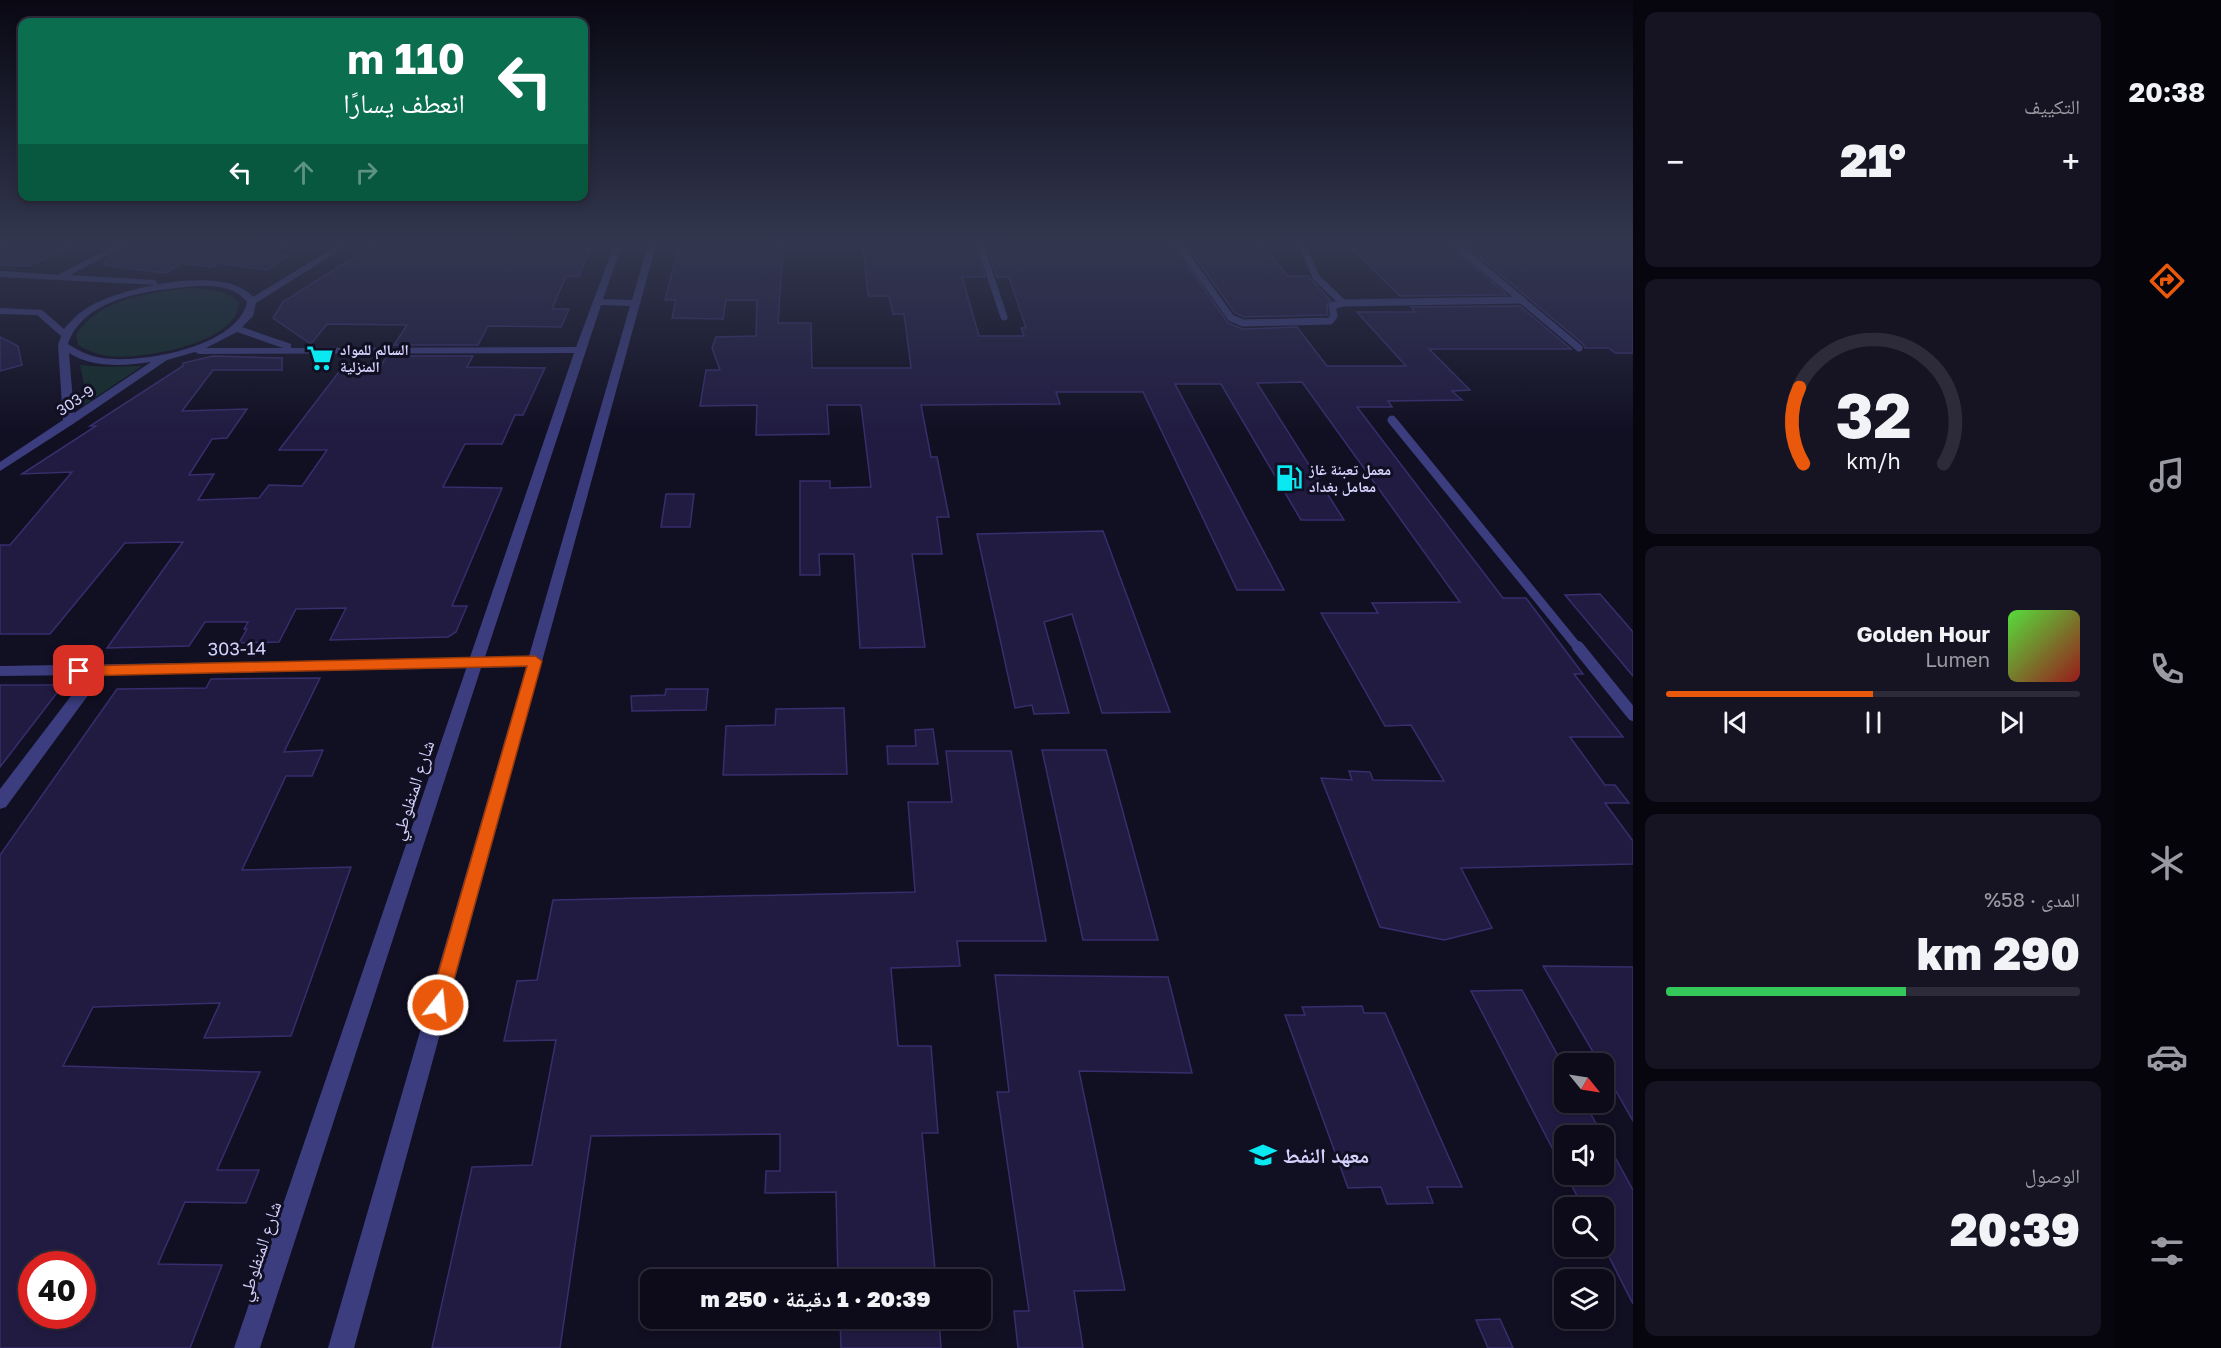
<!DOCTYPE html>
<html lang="ar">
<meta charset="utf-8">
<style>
:root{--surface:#0d0b1a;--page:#161423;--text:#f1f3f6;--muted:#9a9ba2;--line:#2d2b39;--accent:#ea580c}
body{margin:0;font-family:"Golos Text","Noto Naskh Arabic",sans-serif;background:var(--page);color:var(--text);direction:rtl;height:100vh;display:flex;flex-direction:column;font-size:22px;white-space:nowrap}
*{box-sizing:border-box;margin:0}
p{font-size:20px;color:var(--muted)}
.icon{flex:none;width:33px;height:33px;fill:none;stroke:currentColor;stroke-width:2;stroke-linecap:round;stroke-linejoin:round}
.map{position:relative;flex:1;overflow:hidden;direction:ltr}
.sheet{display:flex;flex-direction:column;gap:12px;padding:12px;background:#07060e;width:480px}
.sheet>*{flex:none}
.top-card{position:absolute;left:18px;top:18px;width:570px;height:183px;border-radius:12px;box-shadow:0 3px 9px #0003,0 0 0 2px var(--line);direction:rtl;background:#0b6e4f;color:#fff;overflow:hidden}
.needle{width:39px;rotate:120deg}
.fabs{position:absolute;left:1554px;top:1053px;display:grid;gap:12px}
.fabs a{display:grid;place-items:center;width:60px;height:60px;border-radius:12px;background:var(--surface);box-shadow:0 3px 9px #0003,0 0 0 2px var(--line);font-size:30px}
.speed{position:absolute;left:18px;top:1251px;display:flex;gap:12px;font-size:30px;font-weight:700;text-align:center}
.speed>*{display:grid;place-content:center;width:78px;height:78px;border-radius:50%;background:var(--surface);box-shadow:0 3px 9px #0003,0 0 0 2px var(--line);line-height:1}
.speed .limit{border:9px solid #d22;background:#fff;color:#111}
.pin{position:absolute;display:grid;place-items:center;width:51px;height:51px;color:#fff;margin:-26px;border-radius:12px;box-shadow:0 3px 9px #0006}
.me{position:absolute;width:66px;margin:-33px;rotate:16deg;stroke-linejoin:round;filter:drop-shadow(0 0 4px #0008)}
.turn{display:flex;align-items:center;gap:21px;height:126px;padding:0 24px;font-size:27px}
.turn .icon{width:78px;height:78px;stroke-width:2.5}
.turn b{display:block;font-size:42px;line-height:51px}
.lanes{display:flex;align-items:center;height:57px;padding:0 24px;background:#0003;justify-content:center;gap:30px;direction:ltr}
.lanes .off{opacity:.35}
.big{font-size:45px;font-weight:800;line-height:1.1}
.sheet .card{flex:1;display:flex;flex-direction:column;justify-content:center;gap:9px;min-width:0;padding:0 21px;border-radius:12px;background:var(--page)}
.sheet .dial{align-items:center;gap:0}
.dial svg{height:156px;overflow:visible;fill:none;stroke:var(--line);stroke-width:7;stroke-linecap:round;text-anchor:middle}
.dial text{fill:var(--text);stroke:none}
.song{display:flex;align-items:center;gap:18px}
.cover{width:72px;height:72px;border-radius:9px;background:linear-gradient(135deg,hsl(110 70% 55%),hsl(0 70% 35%))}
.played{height:6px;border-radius:3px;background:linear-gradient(90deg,var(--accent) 50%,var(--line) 50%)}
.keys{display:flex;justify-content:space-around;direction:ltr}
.heat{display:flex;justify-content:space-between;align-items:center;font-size:33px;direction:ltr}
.charge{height:9px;border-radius:4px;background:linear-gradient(90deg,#34c759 58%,var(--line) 0)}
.trip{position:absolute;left:640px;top:1269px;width:351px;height:60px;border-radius:12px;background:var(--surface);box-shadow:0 3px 9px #0003,0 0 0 2px var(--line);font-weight:800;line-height:60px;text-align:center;direction:rtl}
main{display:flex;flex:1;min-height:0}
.tab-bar{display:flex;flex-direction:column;width:108px;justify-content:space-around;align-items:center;background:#05040a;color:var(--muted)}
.tab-bar .icon{width:42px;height:42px}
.tab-bar .current{color:var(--accent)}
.tab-bar b{font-size:27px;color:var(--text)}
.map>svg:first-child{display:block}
.green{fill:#122c29}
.building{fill:#211b42;stroke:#372e6d;stroke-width:1.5;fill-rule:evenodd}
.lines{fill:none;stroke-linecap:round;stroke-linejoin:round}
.service-far2{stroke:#3b3d7f;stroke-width:7}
.service-far1{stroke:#3b3d7f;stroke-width:9}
.service{stroke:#3b3d7f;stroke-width:12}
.minor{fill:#3b3d7f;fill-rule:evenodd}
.tertiary{fill:#3b3d7f;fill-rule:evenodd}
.route{fill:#ea580c;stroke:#983908;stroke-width:1.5}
.labels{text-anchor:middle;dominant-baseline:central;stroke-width:6;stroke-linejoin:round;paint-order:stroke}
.far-poi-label{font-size:15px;font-weight:bold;fill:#d4d1fd;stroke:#110f22;text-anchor:start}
.far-street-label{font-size:15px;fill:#d4d1fd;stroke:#110f22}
.street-label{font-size:18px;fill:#d4d1fd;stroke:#110f22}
.near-poi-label{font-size:21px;font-weight:bold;fill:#d4d1fd;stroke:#110f22;text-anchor:start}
</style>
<main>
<nav class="tab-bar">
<b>20:38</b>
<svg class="icon current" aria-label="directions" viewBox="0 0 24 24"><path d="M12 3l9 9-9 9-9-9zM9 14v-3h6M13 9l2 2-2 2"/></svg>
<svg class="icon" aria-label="music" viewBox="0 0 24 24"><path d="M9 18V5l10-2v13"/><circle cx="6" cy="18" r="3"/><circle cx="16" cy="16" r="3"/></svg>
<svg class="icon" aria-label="phone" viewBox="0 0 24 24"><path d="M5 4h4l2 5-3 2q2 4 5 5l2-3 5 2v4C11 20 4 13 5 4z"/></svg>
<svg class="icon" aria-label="climate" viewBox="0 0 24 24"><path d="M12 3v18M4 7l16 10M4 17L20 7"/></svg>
<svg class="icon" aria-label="car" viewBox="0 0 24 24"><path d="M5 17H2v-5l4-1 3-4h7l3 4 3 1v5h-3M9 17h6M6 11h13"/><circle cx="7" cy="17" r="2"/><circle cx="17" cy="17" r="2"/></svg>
<svg class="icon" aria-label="filters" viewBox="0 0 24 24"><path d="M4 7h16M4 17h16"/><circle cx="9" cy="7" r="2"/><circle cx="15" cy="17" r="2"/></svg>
</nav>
<section class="sheet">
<div class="card"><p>التكييف</p>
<div class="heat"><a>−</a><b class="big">21°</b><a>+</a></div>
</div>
<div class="card dial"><svg viewBox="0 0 100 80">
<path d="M14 69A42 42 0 1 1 86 69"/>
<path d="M14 69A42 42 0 0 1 12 30" stroke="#ea580c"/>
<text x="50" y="56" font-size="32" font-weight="700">32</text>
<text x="50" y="72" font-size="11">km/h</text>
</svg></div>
<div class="card">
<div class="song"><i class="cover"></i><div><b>Golden Hour</b><p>Lumen</p></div></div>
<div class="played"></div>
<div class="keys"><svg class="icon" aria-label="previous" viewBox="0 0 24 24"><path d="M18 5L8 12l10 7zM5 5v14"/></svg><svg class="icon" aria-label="pause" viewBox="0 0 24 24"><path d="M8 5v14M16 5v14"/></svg><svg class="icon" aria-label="next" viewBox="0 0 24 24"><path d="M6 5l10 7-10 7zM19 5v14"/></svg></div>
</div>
<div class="card"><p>المدى · 58%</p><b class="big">290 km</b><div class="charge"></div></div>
<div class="card"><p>الوصول</p><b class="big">20:39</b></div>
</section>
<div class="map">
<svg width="1633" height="1348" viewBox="0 0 1633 1348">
<rect width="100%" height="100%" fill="#110f22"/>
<g class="green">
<path d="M193 288C211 289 225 290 239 302 238 344 141 360 108 356 97 354 88 351 78 345L76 335C98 298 154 291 193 288Z"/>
<polygon points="80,365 103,367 142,366 83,406 85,388"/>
</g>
<g class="building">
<polygon points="0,245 75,245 29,266 0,265"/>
<polygon points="128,245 288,245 274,254 288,256 267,270 219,263 212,267 182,263 165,273 104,265 107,258"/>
<polygon points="373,245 592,245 579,276 566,276 552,309 569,309 561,327 488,326 478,345 394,345 407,325 327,324 311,344 273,318 283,302"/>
<polygon points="679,245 783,245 778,323 811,323 812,368 911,368 904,314 893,314 889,296 868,296 863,245 975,245 985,277 962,277 979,336 1024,336 1021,328 1026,328 1009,277 997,277 986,245 1173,245 1228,323 1243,329 1297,327 1327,366 1406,366 1357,312 1415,312 1411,307 1520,306 1571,349 1429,349 1470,390 1452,391 1462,400 1388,401 1392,407 1357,407 1503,598 1526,598 1583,674 1574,674 1623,737 1570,737 1605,785 1615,785 1629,803 1605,803 1633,841 1633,864 1461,868 1492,928 1444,940 1380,927 1321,778 1352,780 1349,771 1370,772 1373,780 1444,781 1411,725 1385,726 1321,613 1378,613 1372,603 1460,602 1302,382 1257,383 1344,520 1301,520 1221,384 1175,384 1284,590 1237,590 1143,392 1056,392 1060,404 921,405 931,457 937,457 949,517 937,517 942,554 912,554 925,647 860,648 854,554 819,554 820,575 800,575 800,481 830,481 830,488 871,487 861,405 827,405 829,434 756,435 757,405 700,406 706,370 720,370 712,348 716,337 756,336 757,300 726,300 723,319 672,318 676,300 665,300"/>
<polygon points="1186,245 1262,245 1288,276 1308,276 1331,301 1327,305 1328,315 1244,317 1235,313"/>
<polygon points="1348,245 1450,245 1507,295 1400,296"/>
<polygon points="1465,245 1626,245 1633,250 1633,353 1615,353 1609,348 1585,348 1583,344"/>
<polygon points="0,337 18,346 22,365 0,371"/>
<polygon points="213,356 282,358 282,370 213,370 182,411 247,409 227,438 212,439 189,475 214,474 198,500 259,498 269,485 302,486 327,450 279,450 345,364 382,364 387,356 473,356 467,367 545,368 523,415 515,415 502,444 465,444 443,487 502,488 452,606 467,606 456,632 448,637 330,640 346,608 296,609 279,642 239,643 247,629 244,629 248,622 205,622 189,646 107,648 183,542 125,543 50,634 0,634 0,545 10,545 72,472 22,474 96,426 90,426 183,366 183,363"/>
<polygon points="666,494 694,494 690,527 661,527"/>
<polygon points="1103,531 1170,712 1102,713 1072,614 1044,622 1069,713 1034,714 1032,705 1015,708 977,534"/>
<polygon points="1600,594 1633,632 1633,676 1565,595"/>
<path d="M320 678 284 752 323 750 312 776H286L242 870 351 867 291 1036 204 1038 220 1003 93 1007 63 1066 260 1072 217 1170H259L246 1203 185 1202 158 1264 222 1265 190 1348H0V855L117 689 206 688 211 679ZM32 1264H82V1316H32Z"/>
<polygon points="0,685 63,685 0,767"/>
<polygon points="666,689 708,689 706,710 632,711 631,696 665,695"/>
<polygon points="844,708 847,774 723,775 726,726 775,725 776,709"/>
<polygon points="933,729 938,764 888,764 887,746 916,746 915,730"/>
<polygon points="1042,750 1106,750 1158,940 1083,940"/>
<polygon points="946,751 1011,751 1046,941 957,941 960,966 891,968 898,1046 931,1046 938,1133 922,1133 936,1280 838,1280 836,1192 765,1193 766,1171 780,1171 780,1134 591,1136 560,1348 432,1348 472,1167 532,1165 556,1040 504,1041 517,981 537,980 553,900 915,892 908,802 952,802"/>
<polygon points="1543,966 1633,967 1633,1121 1604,1070 1604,1064 1600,1064"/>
<polygon points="995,975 1168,977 1192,1073 1079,1071 1125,1290 1074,1291 1083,1348 1018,1348 1014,1311 1029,1311 997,1092 1009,1092"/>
<polygon points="1522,990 1564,1067 1564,1102 1584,1102 1603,1136 1564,1136 1564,1171 1471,991"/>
<polygon points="1362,1006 1364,1013 1385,1013 1462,1187 1427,1187 1433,1203 1387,1204 1381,1187 1348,1188 1285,1015 1305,1015 1302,1007"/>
<polygon points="1604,1137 1633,1190 1633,1304 1604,1247 1604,1208 1583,1208 1566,1174 1604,1174"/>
<polygon points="840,1318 939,1318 941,1348 841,1348"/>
<polygon points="1500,1319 1513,1348 1488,1348 1476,1320"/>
</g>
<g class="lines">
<g class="service-far2">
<polyline points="980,245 1004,317"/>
<polyline points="1179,245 1231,318 1243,323 1330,321 1334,316 1332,306 1343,303 1522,300"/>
<polyline points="1302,245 1316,277 1343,303"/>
<polyline points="1456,245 1579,348"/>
</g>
<polyline class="service-far1" points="1392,420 1579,649"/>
<polyline class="service" points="1578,647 1633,715"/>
<g class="minor">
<polygon points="115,245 126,245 70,275 154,280 157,281 157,285 0,277 0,271 58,275"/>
<path d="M338 245H348L256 303 253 316 242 327 291 344V348L580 347 585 350 580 353 199 354 195 352 167 360 73 424 0 471V462L63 420 58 345 61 336 37 315 0 314V308L42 310 64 329C72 319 81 311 92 305 125 287 225 264 253 297ZM196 286C215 286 234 286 247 302 238 347 141 364 102 358 89 356 79 351 68 344 84 296 153 290 196 286ZM237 332 283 348H206ZM69 353C92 368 125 366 151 362L74 413Z"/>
<polygon points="475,658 482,663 475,668 103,675 6,807 0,809 0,789 87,675 0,676 0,666"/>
</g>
<path class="tertiary" d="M614 245H622L603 299 632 300 648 245H656L354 1348H328L526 667 481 668 260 1348H234L575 350ZM601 305 630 306 529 656 485 657Z"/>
</g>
<linearGradient id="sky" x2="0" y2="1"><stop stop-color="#090813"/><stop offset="0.56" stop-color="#32374f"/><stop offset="1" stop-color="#32374f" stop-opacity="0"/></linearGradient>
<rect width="1633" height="434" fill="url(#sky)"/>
<polygon class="route" points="535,656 542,661 447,1005 444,1011 438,1014 432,1011 429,1005 527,666 79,676 72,671 79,666"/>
<defs>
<symbol id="supermarket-bare" viewBox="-9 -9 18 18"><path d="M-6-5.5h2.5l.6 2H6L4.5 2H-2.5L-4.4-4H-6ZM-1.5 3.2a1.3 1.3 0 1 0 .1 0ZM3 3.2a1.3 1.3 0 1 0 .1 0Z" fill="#0ae8f1" stroke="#110f22" stroke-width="2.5" paint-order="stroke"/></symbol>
<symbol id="fuel-bare" viewBox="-9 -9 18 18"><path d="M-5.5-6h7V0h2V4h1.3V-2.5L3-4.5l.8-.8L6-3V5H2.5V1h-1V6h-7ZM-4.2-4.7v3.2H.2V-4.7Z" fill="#0ae8f1" stroke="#110f22" stroke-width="2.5" paint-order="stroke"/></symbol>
<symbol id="university-bare" viewBox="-9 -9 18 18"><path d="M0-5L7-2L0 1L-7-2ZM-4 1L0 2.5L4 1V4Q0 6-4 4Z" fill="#0ae8f1" stroke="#110f22" stroke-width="2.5" paint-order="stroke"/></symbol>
</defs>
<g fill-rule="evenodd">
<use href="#supermarket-bare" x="301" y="339" width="38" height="38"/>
<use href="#fuel-bare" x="1270" y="459" width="38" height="38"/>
<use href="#university-bare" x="1244" y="1136" width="38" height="38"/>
</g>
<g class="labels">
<g class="far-poi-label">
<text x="340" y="349">السالم للمواد<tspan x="340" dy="17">المنزلية</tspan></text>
<text x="1309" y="469">معمل تعبئة غاز<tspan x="1309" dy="17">معامل بغداد</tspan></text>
</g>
<g class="far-street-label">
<text transform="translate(75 400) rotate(-34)">303-9</text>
</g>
<g class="street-label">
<text transform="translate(237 648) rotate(-1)">303-14</text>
<text transform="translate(412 790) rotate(-72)">شارع المنفلوطي</text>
<text transform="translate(259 1251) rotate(-72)">شارع المنفلوطي</text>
</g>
<g class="near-poi-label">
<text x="1283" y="1155">معهد النفط</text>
</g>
</g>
</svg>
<div class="fabs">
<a><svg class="needle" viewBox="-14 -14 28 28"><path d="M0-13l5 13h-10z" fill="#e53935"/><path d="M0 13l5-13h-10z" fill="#9a9ba2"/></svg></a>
<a><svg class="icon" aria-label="sound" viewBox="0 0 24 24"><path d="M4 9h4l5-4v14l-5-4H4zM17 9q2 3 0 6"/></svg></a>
<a><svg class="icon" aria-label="search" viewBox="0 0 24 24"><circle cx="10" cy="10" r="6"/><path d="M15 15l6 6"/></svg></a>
<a><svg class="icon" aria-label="layers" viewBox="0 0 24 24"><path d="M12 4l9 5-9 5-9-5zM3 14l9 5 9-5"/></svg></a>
</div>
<div class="speed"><div class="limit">40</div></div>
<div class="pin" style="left:79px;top:671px;background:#d93025"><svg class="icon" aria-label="arrive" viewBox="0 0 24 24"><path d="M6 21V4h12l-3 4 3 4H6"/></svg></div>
<svg class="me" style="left:438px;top:1005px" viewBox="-20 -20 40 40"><circle r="17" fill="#ea580c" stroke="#fff" stroke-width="3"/><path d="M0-11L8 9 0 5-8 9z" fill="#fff"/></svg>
<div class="trip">20:39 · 1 دقيقة · 250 m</div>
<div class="top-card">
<div class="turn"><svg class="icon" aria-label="left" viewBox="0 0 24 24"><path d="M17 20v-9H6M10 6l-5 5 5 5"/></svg><div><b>110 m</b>انعطف يسارًا</div></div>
<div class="lanes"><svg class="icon" aria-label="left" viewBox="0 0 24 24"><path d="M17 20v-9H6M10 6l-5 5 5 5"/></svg><svg class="icon off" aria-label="ahead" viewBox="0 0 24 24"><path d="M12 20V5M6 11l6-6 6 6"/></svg><svg class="icon off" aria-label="right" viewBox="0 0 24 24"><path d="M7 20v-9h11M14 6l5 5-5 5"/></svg></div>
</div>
</div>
</main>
